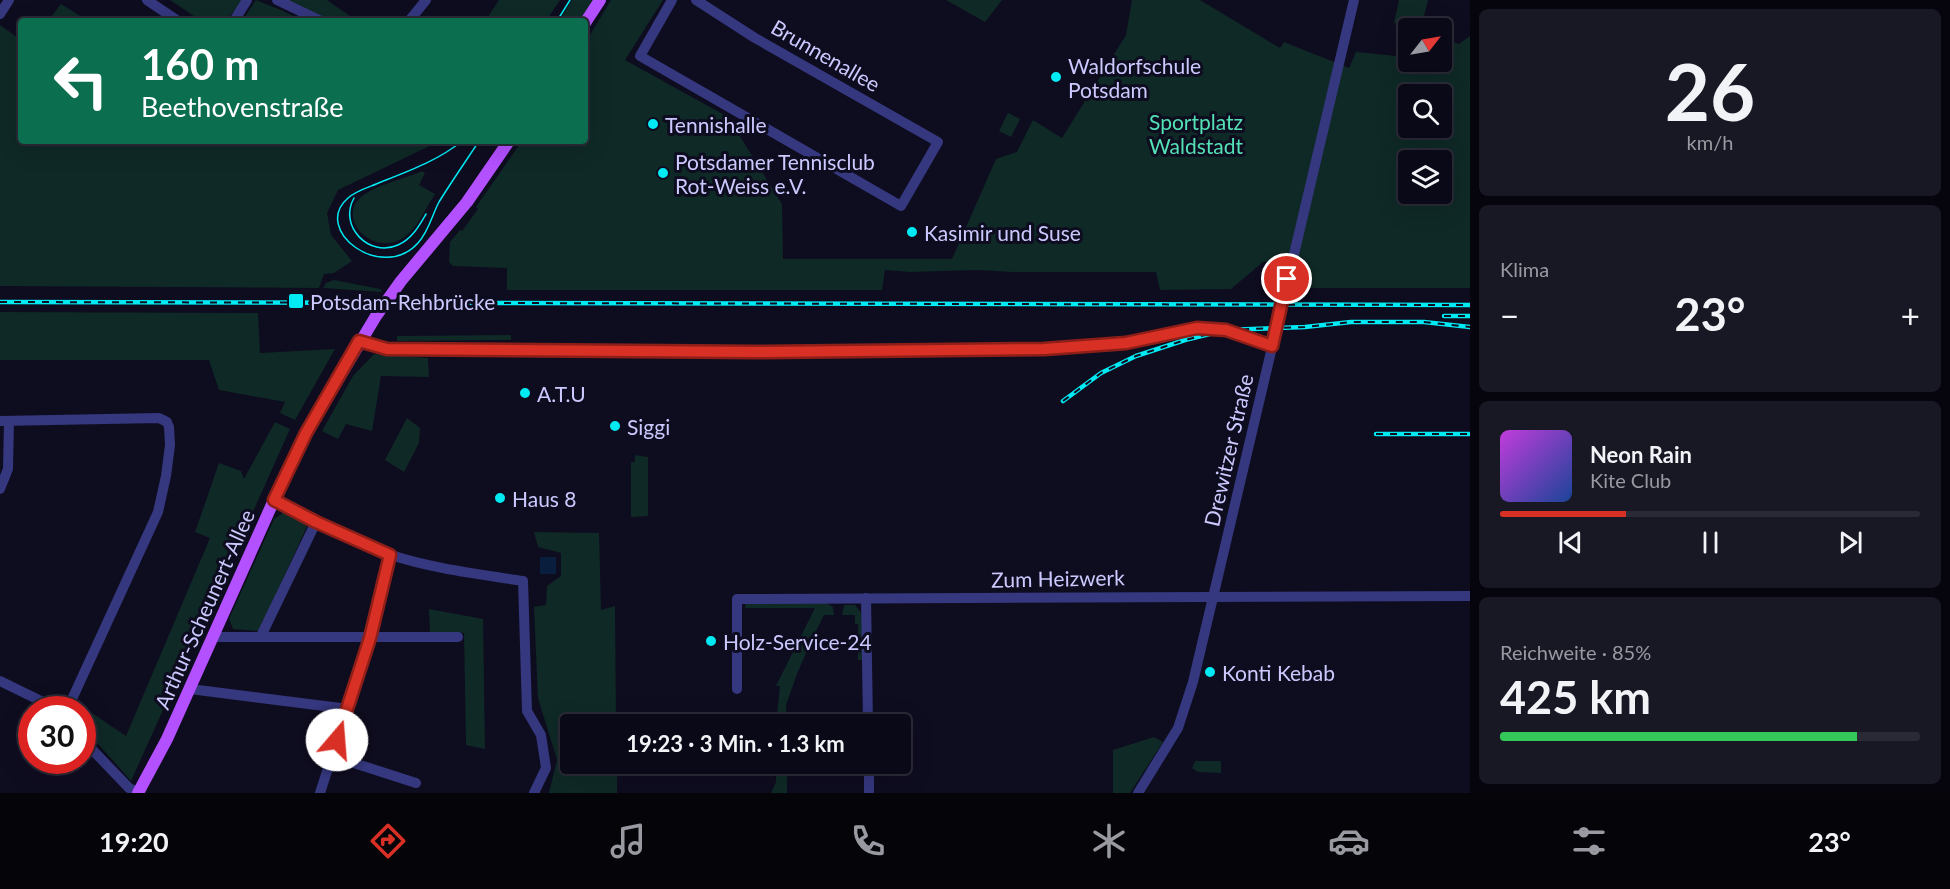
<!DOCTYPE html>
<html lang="de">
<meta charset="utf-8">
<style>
:root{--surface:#0a0917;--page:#181724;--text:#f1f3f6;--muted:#999aa1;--line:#2a2a36;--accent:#d93025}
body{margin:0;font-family:Lato,sans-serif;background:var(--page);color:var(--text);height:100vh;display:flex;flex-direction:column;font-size:22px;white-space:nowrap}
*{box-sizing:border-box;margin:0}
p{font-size:20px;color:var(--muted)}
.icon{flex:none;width:33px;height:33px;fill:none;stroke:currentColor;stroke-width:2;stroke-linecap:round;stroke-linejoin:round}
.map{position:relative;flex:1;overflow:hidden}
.side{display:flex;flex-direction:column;gap:9px;padding:9px;background:#06050d;width:480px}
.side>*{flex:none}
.banner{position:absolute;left:18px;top:18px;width:570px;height:126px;border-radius:6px;box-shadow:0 6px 24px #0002,0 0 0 2px var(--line);background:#0b6e4f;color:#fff;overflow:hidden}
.needle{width:39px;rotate:59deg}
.fabs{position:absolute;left:1398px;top:18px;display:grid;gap:12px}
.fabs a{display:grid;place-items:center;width:54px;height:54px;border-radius:6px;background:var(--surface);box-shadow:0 6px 24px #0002,0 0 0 2px var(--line);font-size:30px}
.speed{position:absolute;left:18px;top:696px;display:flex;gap:12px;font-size:30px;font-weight:700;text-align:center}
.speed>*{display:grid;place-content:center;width:78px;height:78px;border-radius:50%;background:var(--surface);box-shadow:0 6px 24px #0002,0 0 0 2px var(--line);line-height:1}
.speed .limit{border:9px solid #d22;background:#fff;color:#111}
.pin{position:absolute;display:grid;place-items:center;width:51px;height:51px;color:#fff;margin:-26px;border:3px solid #fff;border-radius:50%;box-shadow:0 2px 6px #0007}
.me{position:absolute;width:66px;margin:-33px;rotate:18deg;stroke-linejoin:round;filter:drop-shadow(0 0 4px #0008)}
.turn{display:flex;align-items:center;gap:21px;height:126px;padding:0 24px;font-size:27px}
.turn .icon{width:78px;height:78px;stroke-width:2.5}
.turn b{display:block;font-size:42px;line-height:51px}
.big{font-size:45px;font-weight:700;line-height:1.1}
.side .card{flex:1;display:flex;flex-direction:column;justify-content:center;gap:9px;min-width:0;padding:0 21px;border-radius:9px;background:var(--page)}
.side .dial{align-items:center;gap:0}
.dial b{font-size:78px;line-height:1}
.song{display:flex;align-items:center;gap:18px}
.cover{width:72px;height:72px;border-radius:9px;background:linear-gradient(135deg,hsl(290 70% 55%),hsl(220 70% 35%))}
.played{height:6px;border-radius:3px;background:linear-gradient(90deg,var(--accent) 30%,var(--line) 30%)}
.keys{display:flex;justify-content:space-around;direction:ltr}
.heat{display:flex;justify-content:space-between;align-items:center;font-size:33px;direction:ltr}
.charge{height:9px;border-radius:4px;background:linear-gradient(90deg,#34c759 85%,var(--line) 0)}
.trip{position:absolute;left:560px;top:714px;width:351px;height:60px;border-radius:6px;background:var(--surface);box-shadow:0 6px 24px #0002,0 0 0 2px var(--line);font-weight:700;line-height:60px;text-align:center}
.tabs{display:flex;height:96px;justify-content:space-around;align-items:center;background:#040409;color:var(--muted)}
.tabs .icon{width:42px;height:42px}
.tabs .current{color:var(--accent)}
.tabs b{font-size:27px;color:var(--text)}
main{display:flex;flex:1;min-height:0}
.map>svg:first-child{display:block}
.green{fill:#0f2926;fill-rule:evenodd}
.water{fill:#081e3c}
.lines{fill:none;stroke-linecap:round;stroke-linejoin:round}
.minor{stroke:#35377f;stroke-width:10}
.major{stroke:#b350ff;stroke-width:12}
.tram{stroke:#00eaf4;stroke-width:1.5}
.rail-casing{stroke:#00eaf4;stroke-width:4.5}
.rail{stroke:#0e0c1f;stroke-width:2;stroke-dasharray:7;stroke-linecap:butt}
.route-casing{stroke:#8d1f18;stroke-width:15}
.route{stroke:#d93025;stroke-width:10}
.poi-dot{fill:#00eaf4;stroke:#0e0c1f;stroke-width:2}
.labels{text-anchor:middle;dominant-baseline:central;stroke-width:6;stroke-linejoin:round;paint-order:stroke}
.street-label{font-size:21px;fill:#ccc9ff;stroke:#0e0c1f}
.poi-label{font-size:21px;fill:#ccc9ff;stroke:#0e0c1f;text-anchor:start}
.park-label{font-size:21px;fill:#53e1b5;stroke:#0e0c1f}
</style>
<main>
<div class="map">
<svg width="1470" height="793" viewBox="0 0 1470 793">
<rect width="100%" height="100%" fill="#0e0c1f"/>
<g class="green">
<polygon points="170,0 247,0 224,21 201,21"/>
<polygon points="256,0 281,10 304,21 242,21"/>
<polygon points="285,0 327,0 357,21 328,21"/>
<polygon points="499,0 560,0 546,21 485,21"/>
<polygon points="572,0 594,0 580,21 559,21"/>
<path d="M611 0H663L625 60 728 117 782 204 783 259H952L996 159 1017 152 1033 120 1062 138 1126 35 1132 0H1200L1280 48 1284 42 1349 68 1356 52 1396 56 1403 32 1408 33V62H1442V38L1459 44 1470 36V288H1292L1303 263 1279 261 1263 262 1231 289 1160 290 1156 272H1013L977 270 910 272 885 270 882 290H507V268L453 266 449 262 450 242 460 230 462 231 478 209 476 207 522 141H585V43ZM1408 94H1442V128H1408ZM1408 160H1442V194H1408Z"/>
<polygon points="946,0 1002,0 985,22"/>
<polygon points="1399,0 1428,0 1421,28 1394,23"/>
<polygon points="61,4 88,21 48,21"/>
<polygon points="0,25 21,40 21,141 440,141 338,190 327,213 331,235 352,261 334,273 324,274 319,288 0,286"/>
<polygon points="1008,113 1020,119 1011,137 999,131"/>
<path d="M422 171 425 173 419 185 435 194C427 206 420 223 409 233 379 263 334 220 361 197 376 185 404 179 422 171Z"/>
<polygon points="334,280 380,289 382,290 381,292 323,288 326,283"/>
<polygon points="0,312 258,313 260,353 335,349 295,420 280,413 285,402 219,390 209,360 0,360"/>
<polygon points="511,335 511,340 397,341 397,336"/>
<polygon points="374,354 428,358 429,377 381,376 372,431 346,424 338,439 322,431 353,376"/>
<polygon points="407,418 420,428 419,443 404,472 385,460"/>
<polygon points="275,422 290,429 183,668 177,666 163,696 168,699 131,781 83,727 82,710 74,709 77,703 126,736 210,538 195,532 219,463 241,471 244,479"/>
<polygon points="635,455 648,457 648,516 631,517 631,462 635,462"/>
<polygon points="286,511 309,522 259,631 233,629 229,619 274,519"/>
<polygon points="534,532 599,533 601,610 615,606 616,724 570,724 570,764 617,764 617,793 549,793 557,760 538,698 534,607 546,605 547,586 561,576 561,553 538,547"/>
<polygon points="823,601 833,607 834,615 824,615 813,637 797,674 786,705 787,724 776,724 780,686 776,686 815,608 745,608 746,602"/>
<polygon points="844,605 855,605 862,614 863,660 858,660 858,649 849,649 849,637 858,637 858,624 855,624 855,615 842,615"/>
<polygon points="429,609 483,619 485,749 466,745 464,633 430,632"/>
<polygon points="1154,737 1163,742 1130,793 1113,793 1113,750"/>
<polygon points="1195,761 1221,761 1221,773 1198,772 1192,768"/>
<polygon points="776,764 787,764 787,793 771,793 776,782"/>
</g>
<rect class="water" x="540" y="557" width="16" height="17"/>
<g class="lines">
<g class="minor">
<polyline points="147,0 178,21"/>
<polyline points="277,0 321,21"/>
<polyline points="672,0 640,56 901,206 938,142 755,38 696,0"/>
<polyline points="0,14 9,0"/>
<polyline points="234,21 247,0"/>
<polyline points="409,21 426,0"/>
<polyline points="359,341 387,349 759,352 1044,349 1126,343 1197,328 1226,330 1272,346"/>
<polyline points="0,421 159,418 167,422 169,427 170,445 166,476 158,512 67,710"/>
<polyline points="0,489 8,469 9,421"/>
<path d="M274 500C312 519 351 542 391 555 434 569 479 574 523 581L527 711 541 735 546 768 534 793"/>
<polyline points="866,598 868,724"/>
<polyline points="261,636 316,522"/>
<polyline points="213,637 458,637"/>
<polyline points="0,681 43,702 52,710"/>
<polyline points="190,689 348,709"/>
<polyline points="737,689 737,599 1470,596"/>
<polyline points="82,739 129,788 139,793"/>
<polyline points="332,756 416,783"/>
<polyline points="869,764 869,793"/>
<polyline points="320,793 370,638 390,555"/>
<polyline points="1138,793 1178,728 1193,682 1354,0"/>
</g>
<g class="major">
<polyline points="585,23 600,0"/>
<polyline points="138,793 167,739 274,500 306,433 376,316 401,281 467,202 509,141"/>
</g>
<g class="tram">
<polyline points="557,21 570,0"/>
<path d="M462 141C439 160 409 171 381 182 370 187 357 190 348 198 311 230 382 283 418 243 429 231 432 215 439 202 452 181 466 161 479 141"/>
<path d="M354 198C338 226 369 258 398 245 412 239 419 226 426 214"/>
</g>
<defs>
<g id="rail">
<polyline points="0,302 1470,305"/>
<polyline points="1444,316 1470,316"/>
<polyline points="1063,401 1101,373 1136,356 1185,340 1226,330 1305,327 1351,322 1424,322 1470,327"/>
<polyline points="1376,434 1470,434"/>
</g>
</defs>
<use href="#rail" class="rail-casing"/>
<use href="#rail" class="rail"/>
</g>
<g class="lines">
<defs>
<polyline id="route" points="337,740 370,638 390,555 316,522 274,500 306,433 359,341 387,349 759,352 1044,349 1126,343 1197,328 1226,330 1272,346 1287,279"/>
</defs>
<use href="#route" class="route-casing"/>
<use href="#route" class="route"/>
</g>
<g class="poi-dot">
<circle cx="1056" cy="77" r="6"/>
<circle cx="653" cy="124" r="6"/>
<circle cx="663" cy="173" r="6"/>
<circle cx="912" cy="232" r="6"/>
<rect x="288" y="293" width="16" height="16" rx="3"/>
<circle cx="525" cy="393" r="6"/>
<circle cx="615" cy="426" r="6"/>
<circle cx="500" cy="498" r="6"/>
<circle cx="711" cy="641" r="6"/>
<circle cx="1210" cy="672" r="6"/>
</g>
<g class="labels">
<g class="street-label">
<text transform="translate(826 55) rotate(30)">Brunnenallee</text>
<text transform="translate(1228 450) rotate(-77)">Drewitzer Straße</text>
<text transform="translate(1058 578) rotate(-1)">Zum Heizwerk</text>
<text transform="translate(204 609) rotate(-66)">Arthur-Scheunert-Allee</text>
</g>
<g class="poi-label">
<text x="1068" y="65">Waldorfschule<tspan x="1068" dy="24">Potsdam</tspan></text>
<text x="665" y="124">Tennishalle</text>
<text x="675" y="161">Potsdamer Tennisclub<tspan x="675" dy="24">Rot-Weiss e.V.</tspan></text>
<text x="924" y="232">Kasimir und Suse</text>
<text x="310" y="301">Potsdam-Rehbrücke</text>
<text x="537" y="393">A.T.U</text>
<text x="627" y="426">Siggi</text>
<text x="512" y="498">Haus 8</text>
<text x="723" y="641">Holz-Service-24</text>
<text x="1222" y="672">Konti Kebab</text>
</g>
<g class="park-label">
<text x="1196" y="121">Sportplatz<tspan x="1196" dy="24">Waldstadt</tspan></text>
</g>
</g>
</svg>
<div class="fabs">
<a><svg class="needle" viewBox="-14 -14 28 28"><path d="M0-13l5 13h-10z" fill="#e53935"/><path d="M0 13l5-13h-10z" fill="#999aa1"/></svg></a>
<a><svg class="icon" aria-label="search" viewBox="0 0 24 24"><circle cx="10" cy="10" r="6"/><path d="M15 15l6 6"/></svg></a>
<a><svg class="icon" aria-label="layers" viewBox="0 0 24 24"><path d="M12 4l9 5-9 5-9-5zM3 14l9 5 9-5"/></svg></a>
</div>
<div class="speed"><div class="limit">30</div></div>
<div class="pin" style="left:1287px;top:279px;background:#d93025"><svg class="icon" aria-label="arrive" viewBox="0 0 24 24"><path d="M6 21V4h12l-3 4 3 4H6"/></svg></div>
<svg class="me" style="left:337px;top:740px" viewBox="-20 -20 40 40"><circle r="19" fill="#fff"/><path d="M0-13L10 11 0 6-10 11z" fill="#d93025"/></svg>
<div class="trip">19:23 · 3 Min. · 1.3 km</div>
<div class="banner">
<div class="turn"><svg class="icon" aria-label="left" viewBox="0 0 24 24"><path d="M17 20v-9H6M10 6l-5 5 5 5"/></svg><div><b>160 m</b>Beethovenstraße</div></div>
</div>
</div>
<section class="side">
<div class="card dial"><b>26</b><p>km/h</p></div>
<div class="card"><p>Klima</p>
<div class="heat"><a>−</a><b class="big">23°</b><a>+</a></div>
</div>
<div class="card">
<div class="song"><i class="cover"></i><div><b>Neon Rain</b><p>Kite Club</p></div></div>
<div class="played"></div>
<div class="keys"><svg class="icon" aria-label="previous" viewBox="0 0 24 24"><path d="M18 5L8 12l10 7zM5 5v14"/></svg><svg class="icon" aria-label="pause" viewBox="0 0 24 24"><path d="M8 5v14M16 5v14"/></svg><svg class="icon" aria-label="next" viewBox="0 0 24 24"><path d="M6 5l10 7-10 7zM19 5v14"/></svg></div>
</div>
<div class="card"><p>Reichweite · 85%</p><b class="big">425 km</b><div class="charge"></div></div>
</section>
</main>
<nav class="tabs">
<b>19:20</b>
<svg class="icon current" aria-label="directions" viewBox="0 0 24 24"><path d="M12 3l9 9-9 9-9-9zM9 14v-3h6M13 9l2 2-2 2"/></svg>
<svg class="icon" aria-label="music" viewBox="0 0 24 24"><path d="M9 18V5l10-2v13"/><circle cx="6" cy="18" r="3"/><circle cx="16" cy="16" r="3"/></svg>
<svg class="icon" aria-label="phone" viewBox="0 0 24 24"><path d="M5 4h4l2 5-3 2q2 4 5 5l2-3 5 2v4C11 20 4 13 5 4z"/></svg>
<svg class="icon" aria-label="climate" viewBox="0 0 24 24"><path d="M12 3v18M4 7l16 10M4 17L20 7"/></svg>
<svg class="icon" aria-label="car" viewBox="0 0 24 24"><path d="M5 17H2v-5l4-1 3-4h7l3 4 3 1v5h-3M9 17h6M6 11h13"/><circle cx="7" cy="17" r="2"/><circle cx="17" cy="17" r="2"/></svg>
<svg class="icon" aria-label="filters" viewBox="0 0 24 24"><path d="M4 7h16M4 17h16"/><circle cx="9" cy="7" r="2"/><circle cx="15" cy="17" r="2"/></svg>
<b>23°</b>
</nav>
